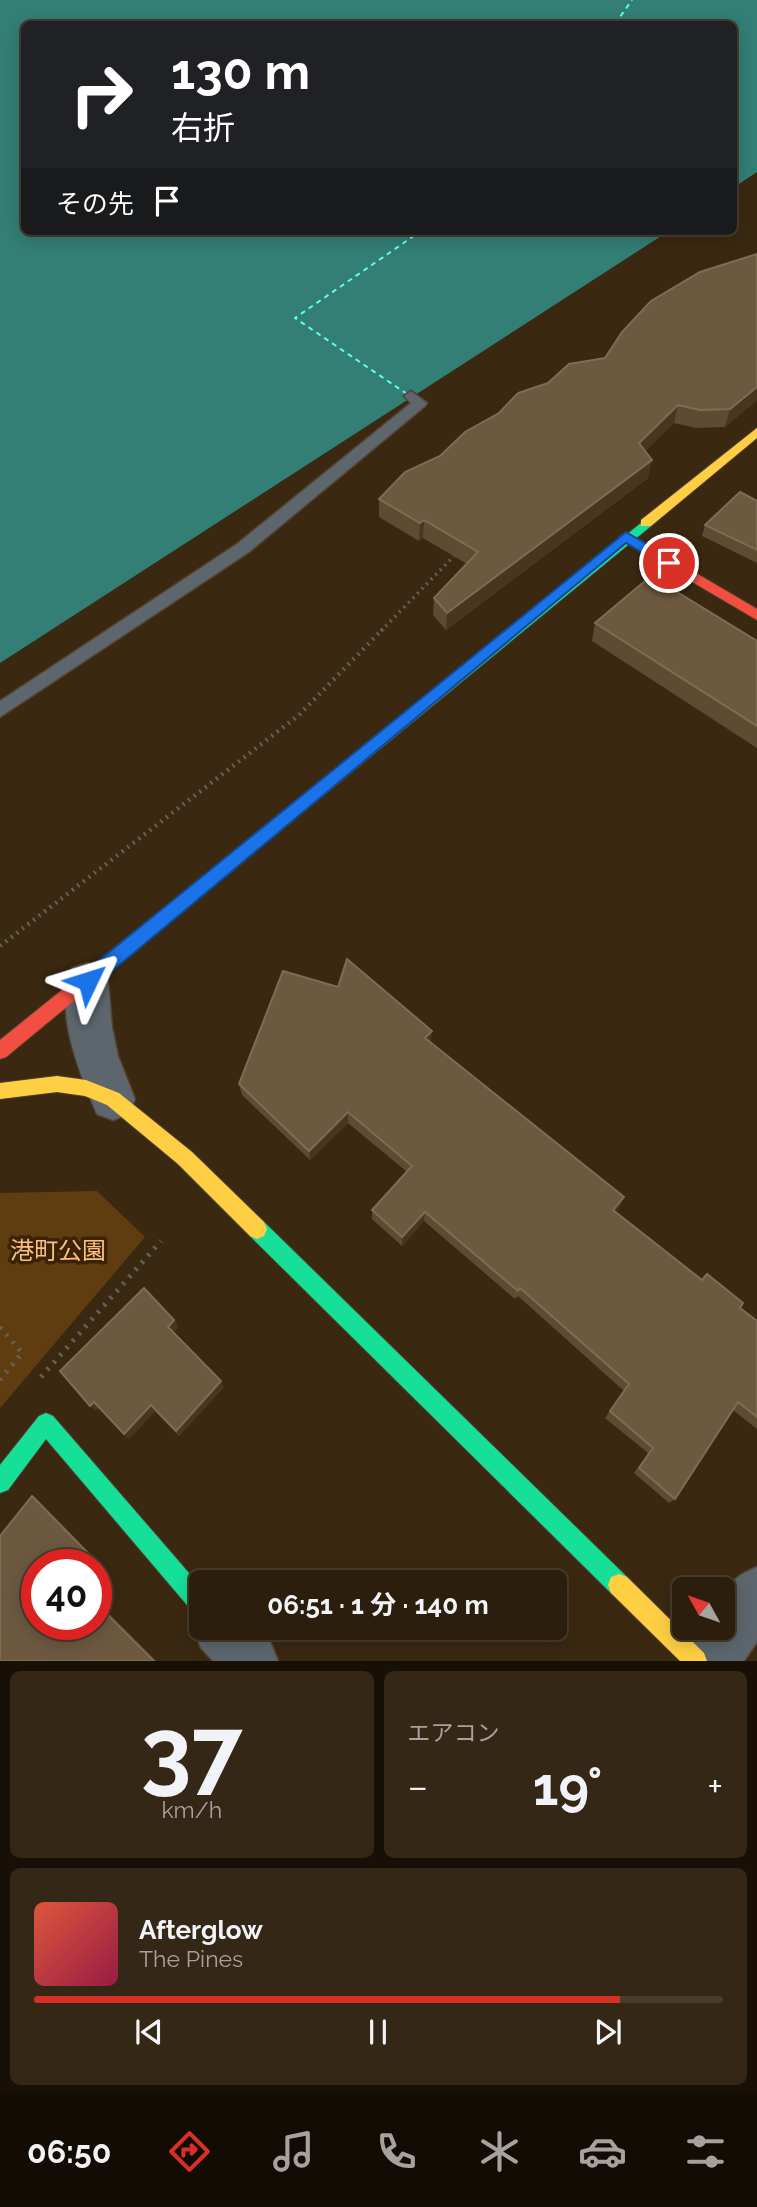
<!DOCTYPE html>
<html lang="ja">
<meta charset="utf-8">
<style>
:root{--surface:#2c1e0d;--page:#342716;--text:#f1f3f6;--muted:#a6a29d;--line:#483c2e;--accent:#d93025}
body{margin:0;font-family:Raleway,"Noto Sans JP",sans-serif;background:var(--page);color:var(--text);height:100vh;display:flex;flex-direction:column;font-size:26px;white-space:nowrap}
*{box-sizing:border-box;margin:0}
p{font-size:23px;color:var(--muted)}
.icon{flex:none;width:38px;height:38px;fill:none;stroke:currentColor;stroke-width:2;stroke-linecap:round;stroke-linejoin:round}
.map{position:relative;height:1661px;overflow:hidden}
.panel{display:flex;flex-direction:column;gap:10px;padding:10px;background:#181007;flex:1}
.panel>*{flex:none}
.hud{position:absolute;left:21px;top:21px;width:716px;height:214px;border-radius:10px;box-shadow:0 4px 18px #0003,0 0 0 2px var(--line);background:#202124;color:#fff;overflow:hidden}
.needle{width:46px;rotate:310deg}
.controls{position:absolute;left:672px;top:1577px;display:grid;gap:14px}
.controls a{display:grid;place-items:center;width:63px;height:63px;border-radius:10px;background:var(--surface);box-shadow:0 4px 18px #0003,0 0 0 2px var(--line);font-size:35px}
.speed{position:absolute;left:21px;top:1549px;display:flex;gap:14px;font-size:35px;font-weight:700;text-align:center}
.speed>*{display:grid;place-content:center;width:91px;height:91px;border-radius:50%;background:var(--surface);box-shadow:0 4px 18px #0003,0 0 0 2px var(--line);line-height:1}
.speed .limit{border:10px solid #d22;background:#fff;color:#111}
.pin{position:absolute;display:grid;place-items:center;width:60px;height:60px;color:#fff;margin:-30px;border:4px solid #fff;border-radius:50%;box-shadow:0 2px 7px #0007}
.me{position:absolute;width:77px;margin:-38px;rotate:49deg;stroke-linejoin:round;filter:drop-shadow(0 0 5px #0008)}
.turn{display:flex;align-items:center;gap:24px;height:147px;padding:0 35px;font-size:32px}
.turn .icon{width:91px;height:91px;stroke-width:2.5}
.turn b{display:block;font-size:49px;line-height:60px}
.then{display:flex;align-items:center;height:66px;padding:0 35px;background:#0003;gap:14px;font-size:26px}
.big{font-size:52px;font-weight:700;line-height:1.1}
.panel .card{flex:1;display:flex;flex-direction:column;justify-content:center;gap:10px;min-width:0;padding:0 24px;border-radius:10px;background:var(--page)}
.panel .dial{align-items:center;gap:0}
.dial b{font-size:91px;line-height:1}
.song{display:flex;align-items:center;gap:21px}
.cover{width:84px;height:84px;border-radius:10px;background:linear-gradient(135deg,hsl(10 70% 55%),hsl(340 70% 35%))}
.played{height:7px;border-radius:4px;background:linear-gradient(90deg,var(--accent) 85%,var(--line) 85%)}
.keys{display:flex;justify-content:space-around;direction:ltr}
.heat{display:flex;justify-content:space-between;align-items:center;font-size:38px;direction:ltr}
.panel .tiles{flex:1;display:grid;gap:10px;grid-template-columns:1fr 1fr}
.card:last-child{grid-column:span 2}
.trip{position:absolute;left:189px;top:1570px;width:378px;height:70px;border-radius:10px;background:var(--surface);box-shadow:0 4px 18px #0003,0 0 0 2px var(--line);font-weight:700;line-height:70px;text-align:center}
.menu{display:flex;height:112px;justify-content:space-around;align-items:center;background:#120c05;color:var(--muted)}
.menu .icon{width:49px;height:49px}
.menu .active{color:var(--accent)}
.menu b{font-size:32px;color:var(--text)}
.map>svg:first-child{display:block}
.green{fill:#603d11}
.water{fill:#337e75}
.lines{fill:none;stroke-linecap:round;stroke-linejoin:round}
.ferry{stroke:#61fcee;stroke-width:2;stroke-dasharray:5 4.5;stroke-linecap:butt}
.lane-casing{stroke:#53422f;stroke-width:3}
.street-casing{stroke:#53422f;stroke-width:3}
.fast-casing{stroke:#53422f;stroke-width:2}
.slow-casing{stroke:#53422f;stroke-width:2}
.jam-casing{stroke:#53422f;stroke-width:2}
.path-far2{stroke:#63605c;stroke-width:3.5;stroke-dasharray:2 4.5;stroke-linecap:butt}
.path-far1{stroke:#63605c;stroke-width:4.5;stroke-dasharray:2 5;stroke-linecap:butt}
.path{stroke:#63605c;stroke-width:5;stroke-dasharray:2.5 7;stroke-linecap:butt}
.lane{fill:#5d666d;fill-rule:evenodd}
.street{fill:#5d666d;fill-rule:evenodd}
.fast{fill:#16e098;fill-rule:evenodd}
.slow{fill:#ffcf43;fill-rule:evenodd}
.jam{fill:#f24e42;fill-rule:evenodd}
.wall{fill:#5d4b32}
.shaded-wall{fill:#48371f}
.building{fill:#6c5940;stroke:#806c53;stroke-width:2}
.route{fill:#1a73e8;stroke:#114b97;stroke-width:2}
.labels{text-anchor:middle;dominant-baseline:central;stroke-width:7;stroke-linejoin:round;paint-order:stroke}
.near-park-label{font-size:24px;fill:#fbbf80;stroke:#3a2307}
</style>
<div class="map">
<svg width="757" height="1661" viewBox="0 0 757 1661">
<rect width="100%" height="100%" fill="#3a2811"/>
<polygon class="green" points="97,1191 145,1237 0,1408 0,1193"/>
<polygon class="water" points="0,0 757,0 757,172 733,188 733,24 24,24 24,231 669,231 0,663"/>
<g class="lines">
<g class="ferry">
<polyline points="615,24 632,0"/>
<polyline points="407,394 295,318 421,231"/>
</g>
<defs>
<polygon id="lane" points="411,391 427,403 425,406 249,552 0,717 0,701 237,544 411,403 404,396"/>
<g id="street">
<path d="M87 963 102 968 108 981 112 1027 118 1056 135 1099 129 1114 113 1120 97 1114C80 1074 53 1010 72 968Z"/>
<path d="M757 1567V1642L744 1661H683L701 1628H723C723 1594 724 1580 757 1567Z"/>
<polygon points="201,1609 201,1628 258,1628 270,1641 278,1661 213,1661 201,1648 193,1628"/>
</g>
<g id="fast">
<polygon points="646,519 653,523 651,526 303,812 293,812 290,808 293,804"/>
<polygon points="257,1219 264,1222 627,1577 630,1585 627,1593 619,1596 611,1593 250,1236 247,1229 250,1222"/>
<polygon points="46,1413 53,1416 201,1587 201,1615 193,1612 46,1439 8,1490 0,1493 0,1465 39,1416"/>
</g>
<g id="slow">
<polygon points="757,428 757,438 651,526 641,526 641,520"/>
<polygon points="57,1076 86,1080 119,1093 192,1152 264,1222 267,1229 264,1236 257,1239 250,1236 178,1164 107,1105 85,1096 57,1092 0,1099 0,1083"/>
<polygon points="619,1574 627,1577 704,1653 707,1661 680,1661 611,1593 608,1585 611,1577"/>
</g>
<g id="jam">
<polygon points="626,532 757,609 757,620 621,540 619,537"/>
<polygon points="298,802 303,804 306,808 303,812 6,1057 0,1059 0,1040 293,804"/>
</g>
</defs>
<use href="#lane" class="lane-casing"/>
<use href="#street" class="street-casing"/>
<use href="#fast" class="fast-casing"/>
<use href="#slow" class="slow-casing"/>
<use href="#jam" class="jam-casing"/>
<polyline class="path-far2" points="381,631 454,556"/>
<polyline class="path-far1" points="0,946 299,715 383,629"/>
<g class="path">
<polyline points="0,1327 22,1353 0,1380"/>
<polyline points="41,1377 161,1241"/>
</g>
<use href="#lane" class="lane"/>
<use href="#street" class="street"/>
<use href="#fast" class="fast"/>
<use href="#slow" class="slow"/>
<use href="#jam" class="jam"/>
</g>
<g class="wall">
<polygon points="757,400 725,427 696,428 674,423 645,451 648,478 446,630 433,615 434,598 467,564 423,538 419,541 379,517 379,499 440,456 499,413"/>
<polygon points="757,501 757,563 702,536 705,525"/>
<polygon points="595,623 757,641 757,748 592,641"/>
<polygon points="431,1042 620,1206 615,1212 702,1280 757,1321 757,1429 733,1410 675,1499 669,1503 634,1473 648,1453 605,1418 624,1391 518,1296 515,1299 424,1221 402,1246 372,1219 372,1210 407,1172 348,1123 310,1160 242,1095 239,1084"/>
<polygon points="174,1320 178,1327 173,1332 224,1387 179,1436 155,1411 129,1439 99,1408 95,1411"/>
</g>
<g class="shaded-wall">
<polygon points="757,387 757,400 725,427 730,409"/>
<polygon points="678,405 674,423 635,461 639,443"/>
<polygon points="652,460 648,478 446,630 447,613"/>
<polygon points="424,520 423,538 419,541 420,523"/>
<polygon points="432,1031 431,1043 425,1038"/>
<polygon points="348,1112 348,1123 310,1160 309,1151"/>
<polygon points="624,1197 620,1206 609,1220 613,1210"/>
<polygon points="425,1212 424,1221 402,1246 402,1237"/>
<polygon points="174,1320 178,1327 171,1334 168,1327"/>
<polygon points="221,1381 224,1387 179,1436 176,1431"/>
<polygon points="94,1402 99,1408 95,1411 90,1406"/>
<polygon points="151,1405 155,1411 129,1439 124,1434"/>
<polygon points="32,1496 38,1500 92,1555 84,1564 76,1564"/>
<polygon points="96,1600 157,1661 154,1661 96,1603"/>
</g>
<g class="building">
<polygon points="757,254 757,387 730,409 700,410 678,405 639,443 652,460 447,613 434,598 478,552 424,520 420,523 379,499 405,472 440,456 465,432 499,413 518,393 548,383 569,364 605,358 622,332 651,301 700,272"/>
<polygon points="740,492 757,501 757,550 705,525"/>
<polygon points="651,576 757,641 757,726 595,623"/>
<polygon points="347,959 432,1031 425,1038 624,1197 613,1210 702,1280 707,1274 743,1303 740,1308 757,1321 757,1417 738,1402 675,1499 639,1468 653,1448 610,1411 629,1384 520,1288 518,1291 425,1212 402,1237 372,1210 412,1166 348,1112 309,1151 239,1084 283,971 338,987"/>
<polygon points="144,1288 174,1320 168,1327 221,1381 176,1431 151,1405 124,1434 94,1402 90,1406 60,1371"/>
<polygon points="32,1496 87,1552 76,1564 37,1564 37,1624 96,1624 96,1603 154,1661 0,1661 0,1536"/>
</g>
<polygon class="route" points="626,532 674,560 674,566 665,566 626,543 94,986 88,989 81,986 79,981 81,975"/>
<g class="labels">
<g class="near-park-label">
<text x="58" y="1250">港町公園</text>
</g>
</g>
</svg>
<div class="controls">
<a><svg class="needle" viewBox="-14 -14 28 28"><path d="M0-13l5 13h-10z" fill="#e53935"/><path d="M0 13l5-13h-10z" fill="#a6a29d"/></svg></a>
</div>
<div class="speed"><div class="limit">40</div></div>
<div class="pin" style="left:669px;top:563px;background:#d93025"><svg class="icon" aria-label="arrive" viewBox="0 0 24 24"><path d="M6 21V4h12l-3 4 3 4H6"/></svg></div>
<svg class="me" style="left:88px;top:981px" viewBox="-20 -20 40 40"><path d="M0-17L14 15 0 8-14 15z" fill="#1a73e8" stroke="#fff" stroke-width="4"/></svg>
<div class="trip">06:51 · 1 分 · 140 m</div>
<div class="hud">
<div class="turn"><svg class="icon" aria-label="right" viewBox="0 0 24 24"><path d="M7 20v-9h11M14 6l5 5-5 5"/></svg><div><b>130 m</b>右折</div></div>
<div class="then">その先<svg class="icon" aria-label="arrive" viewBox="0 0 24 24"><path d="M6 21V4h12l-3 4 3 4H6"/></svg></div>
</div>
</div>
<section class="panel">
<div class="tiles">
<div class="card dial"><b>37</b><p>km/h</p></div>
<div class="card"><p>エアコン</p>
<div class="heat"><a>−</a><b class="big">19°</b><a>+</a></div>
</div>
<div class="card">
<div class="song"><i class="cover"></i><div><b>Afterglow</b><p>The Pines</p></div></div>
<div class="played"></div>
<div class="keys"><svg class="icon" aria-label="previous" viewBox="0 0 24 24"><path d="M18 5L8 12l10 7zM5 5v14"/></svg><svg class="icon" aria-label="pause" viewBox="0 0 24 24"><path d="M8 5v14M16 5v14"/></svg><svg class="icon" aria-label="next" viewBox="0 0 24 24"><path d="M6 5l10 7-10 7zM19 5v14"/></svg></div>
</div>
</div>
</section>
<nav class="menu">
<b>06:50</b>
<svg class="icon active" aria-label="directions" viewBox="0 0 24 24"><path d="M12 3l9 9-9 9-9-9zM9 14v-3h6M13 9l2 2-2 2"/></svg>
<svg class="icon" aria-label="music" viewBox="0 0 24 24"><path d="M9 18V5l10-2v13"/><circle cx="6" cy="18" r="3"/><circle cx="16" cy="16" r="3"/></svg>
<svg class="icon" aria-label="phone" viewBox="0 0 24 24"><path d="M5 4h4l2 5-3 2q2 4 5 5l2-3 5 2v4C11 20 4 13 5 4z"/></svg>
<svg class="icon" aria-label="climate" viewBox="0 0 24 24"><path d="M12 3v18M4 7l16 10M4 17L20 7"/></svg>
<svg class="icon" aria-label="car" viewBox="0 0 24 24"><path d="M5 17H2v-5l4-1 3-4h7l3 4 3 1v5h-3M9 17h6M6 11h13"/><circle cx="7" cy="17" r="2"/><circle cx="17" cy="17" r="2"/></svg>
<svg class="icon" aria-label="filters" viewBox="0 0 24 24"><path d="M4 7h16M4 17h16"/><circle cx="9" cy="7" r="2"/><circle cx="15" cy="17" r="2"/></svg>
</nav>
